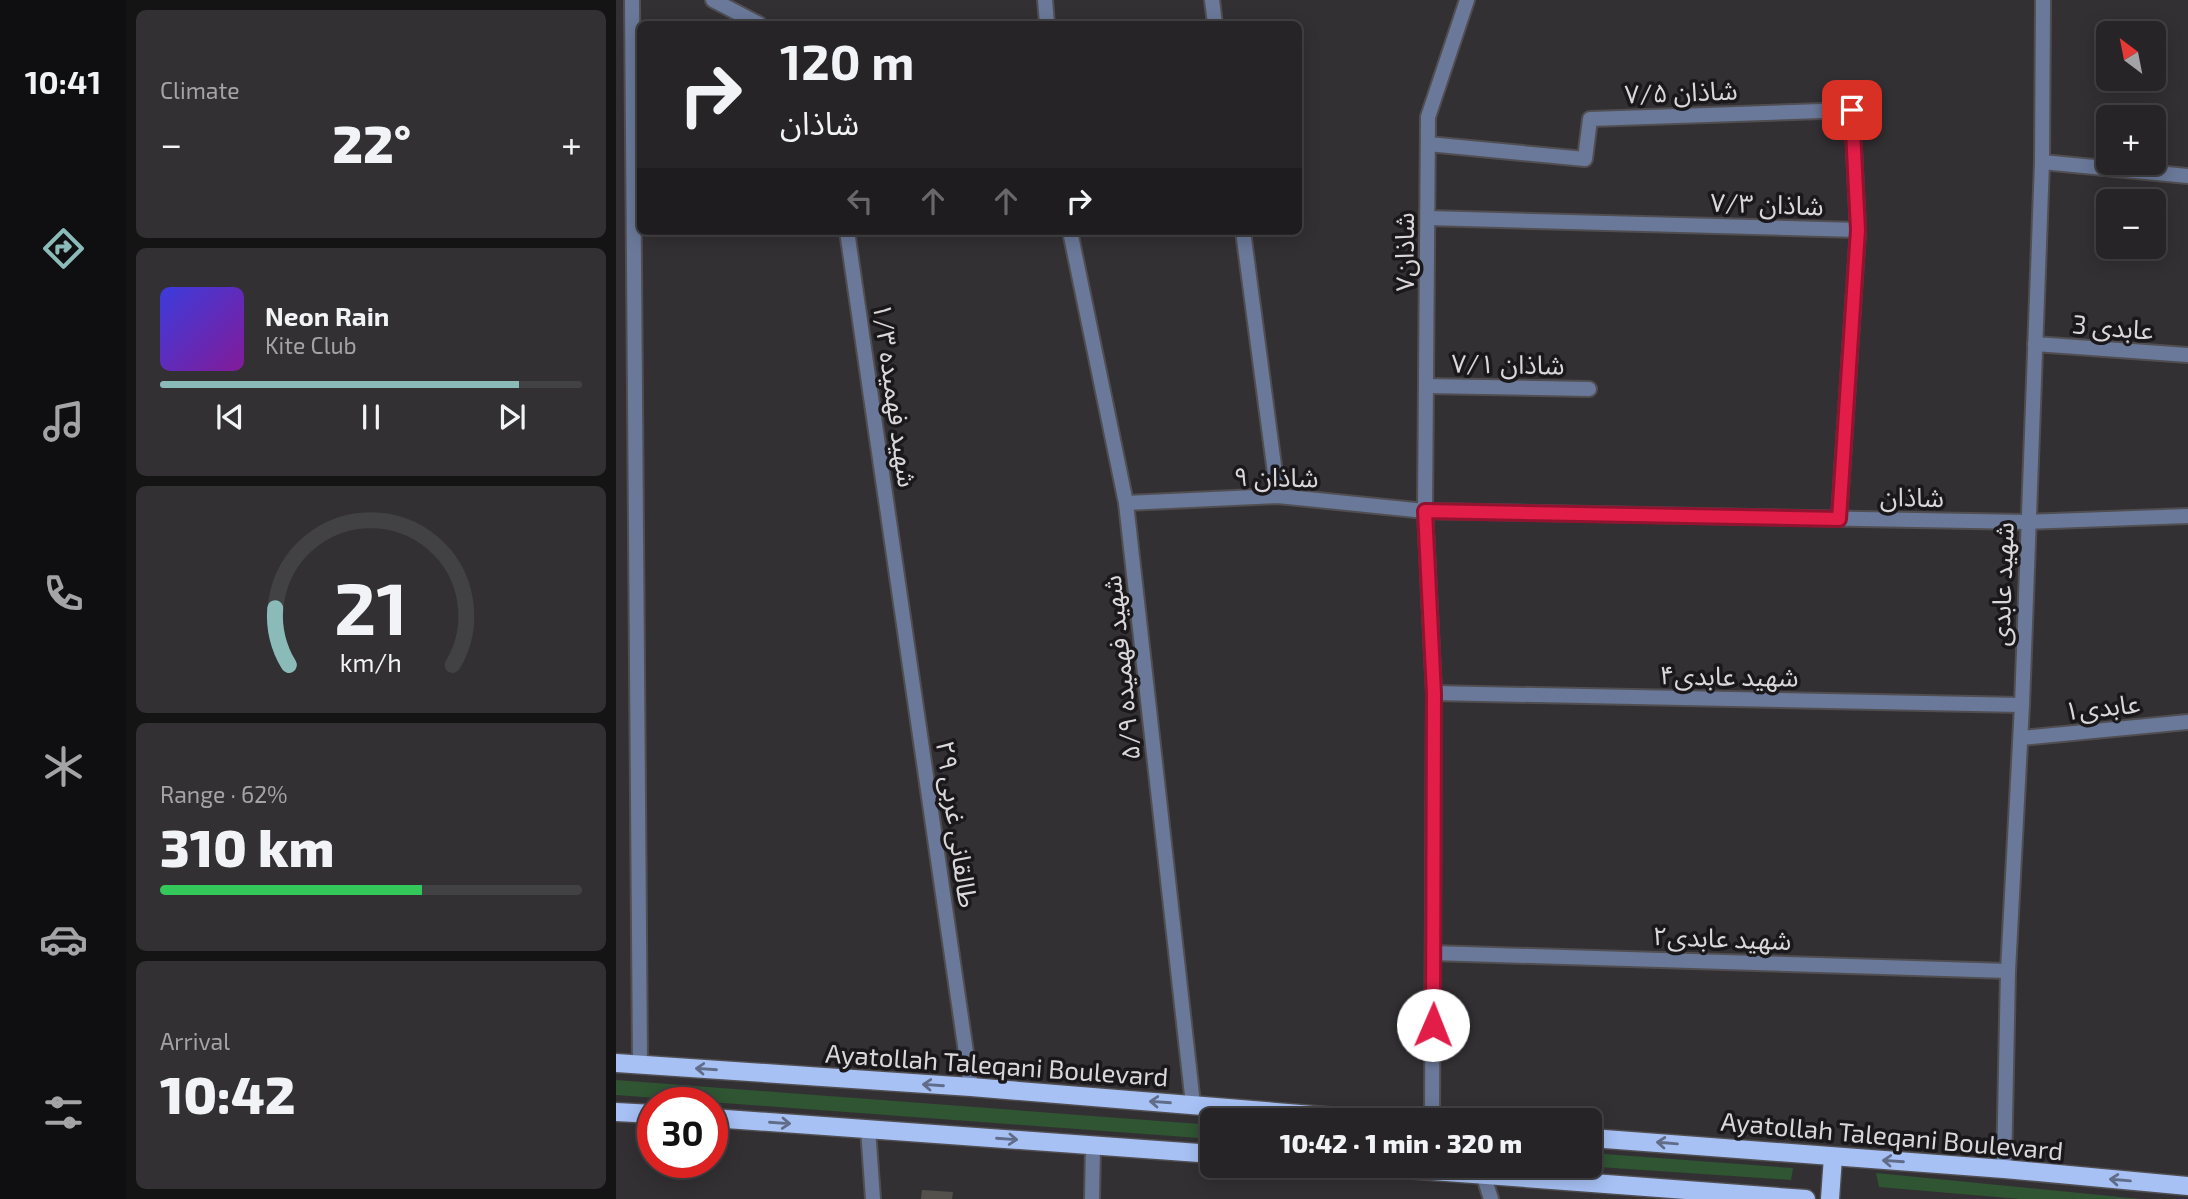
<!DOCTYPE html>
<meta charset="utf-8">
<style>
:root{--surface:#262427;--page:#323033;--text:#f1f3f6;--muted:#a4a4a7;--line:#424144;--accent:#8bbbb9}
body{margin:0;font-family:"Exo 2","Noto Sans Arabic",sans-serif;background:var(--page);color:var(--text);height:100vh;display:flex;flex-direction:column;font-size:26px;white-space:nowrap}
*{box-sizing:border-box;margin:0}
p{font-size:23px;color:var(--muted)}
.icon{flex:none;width:38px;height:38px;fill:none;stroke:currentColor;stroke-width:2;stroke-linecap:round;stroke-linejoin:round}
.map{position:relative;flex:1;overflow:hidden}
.side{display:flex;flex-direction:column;gap:10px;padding:10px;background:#151415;width:490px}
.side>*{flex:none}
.top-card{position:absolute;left:21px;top:21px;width:665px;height:214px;border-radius:10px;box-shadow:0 4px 18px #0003,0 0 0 2px var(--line);background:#262427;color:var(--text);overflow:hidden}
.needle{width:46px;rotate:328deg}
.buttons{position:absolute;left:1480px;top:21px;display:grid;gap:14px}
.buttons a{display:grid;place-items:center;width:70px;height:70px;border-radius:10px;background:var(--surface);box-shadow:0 4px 18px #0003,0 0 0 2px var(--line);font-size:35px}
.speed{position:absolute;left:21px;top:1087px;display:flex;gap:14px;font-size:35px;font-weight:700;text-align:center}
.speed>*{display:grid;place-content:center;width:91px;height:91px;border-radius:50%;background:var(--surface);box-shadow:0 4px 18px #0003,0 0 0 2px var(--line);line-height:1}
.speed .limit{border:10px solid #d22;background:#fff;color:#111}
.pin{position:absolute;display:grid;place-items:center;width:60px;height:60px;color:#fff;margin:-30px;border-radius:14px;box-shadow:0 4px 10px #0006}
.me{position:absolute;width:77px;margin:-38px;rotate:1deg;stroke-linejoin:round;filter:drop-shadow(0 0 5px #0008)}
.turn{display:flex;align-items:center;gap:24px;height:147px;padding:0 28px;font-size:32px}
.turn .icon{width:91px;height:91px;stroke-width:2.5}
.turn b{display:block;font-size:49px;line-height:60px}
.lanes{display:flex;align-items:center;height:66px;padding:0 28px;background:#0003;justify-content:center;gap:35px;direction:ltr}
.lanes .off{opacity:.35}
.big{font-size:52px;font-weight:800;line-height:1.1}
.side .card{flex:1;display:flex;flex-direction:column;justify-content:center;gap:10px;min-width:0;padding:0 24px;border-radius:10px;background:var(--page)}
.side .dial{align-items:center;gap:0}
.dial svg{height:182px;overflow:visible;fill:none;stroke:var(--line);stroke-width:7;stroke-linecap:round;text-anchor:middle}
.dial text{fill:var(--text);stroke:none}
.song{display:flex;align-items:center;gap:21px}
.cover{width:84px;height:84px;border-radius:10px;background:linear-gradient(135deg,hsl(240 70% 55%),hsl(290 70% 35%))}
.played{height:7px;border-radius:4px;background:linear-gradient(90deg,var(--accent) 85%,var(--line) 85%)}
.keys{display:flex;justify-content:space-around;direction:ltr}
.heat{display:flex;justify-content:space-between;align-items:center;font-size:38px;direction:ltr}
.charge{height:10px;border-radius:5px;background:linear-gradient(90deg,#34c759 62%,var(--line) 0)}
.trip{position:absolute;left:584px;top:1108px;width:402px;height:70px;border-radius:10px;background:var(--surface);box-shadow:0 4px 18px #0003,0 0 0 2px var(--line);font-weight:800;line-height:70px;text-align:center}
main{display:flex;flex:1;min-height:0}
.tabs{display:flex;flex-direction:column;width:126px;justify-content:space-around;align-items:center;background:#0f0e10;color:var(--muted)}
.tabs .icon{width:49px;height:49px}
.tabs .selected{color:var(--accent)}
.tabs b{font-size:32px;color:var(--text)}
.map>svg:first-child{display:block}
.green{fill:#2f5532}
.building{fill:#53504c}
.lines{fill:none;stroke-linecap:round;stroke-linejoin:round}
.street-casing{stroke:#514e52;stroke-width:18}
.primary-casing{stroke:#514e52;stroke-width:21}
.street{stroke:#6a7999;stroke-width:14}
.primary{stroke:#a7c1f5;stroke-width:18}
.oneway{stroke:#606c88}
.route-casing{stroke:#92132f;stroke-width:18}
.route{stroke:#e11d48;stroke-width:12}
.labels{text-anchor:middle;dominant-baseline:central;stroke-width:7;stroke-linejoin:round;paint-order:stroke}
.street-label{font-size:26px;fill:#d9d7d9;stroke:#1a181a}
</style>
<main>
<nav class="tabs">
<b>10:41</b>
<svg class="icon selected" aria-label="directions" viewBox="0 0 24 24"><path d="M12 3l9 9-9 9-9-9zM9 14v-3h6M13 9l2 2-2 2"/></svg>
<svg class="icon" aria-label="music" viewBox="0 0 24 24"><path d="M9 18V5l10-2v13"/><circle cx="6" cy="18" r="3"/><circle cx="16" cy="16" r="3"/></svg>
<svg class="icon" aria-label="phone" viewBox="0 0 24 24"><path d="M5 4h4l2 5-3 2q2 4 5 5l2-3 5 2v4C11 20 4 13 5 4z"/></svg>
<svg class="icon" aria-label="climate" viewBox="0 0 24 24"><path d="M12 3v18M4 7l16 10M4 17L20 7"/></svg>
<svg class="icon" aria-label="car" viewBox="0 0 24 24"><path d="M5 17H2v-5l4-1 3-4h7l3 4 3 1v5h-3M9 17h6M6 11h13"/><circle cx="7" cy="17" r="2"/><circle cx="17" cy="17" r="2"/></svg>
<svg class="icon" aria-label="filters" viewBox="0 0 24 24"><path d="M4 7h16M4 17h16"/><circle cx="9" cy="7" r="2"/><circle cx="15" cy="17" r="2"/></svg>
</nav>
<section class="side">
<div class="card"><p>Climate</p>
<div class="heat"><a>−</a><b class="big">22°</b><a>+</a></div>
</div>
<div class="card">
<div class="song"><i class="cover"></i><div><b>Neon Rain</b><p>Kite Club</p></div></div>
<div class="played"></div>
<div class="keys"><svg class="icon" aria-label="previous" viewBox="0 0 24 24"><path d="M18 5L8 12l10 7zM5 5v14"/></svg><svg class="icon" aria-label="pause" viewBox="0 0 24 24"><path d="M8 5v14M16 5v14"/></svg><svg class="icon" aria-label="next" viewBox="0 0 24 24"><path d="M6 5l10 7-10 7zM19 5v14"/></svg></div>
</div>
<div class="card dial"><svg viewBox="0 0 100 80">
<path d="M14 69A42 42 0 1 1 86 69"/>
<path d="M14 69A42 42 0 0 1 8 44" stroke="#8bbbb9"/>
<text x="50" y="56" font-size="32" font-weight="700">21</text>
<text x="50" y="72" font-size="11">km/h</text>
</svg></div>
<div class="card"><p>Range · 62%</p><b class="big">310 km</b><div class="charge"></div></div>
<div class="card"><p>Arrival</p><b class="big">10:42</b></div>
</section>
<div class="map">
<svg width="1572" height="1199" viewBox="0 0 1572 1199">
<rect width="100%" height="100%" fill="#333034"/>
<g class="green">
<polygon points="0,1080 597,1125 597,1139 0,1095"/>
<polygon points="975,1153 1177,1168 1175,1180 968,1166 975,1166"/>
<polygon points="1260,1173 1524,1199 1404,1199 1263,1187"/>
</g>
<polygon class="building" points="306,1190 337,1192 336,1199 305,1199"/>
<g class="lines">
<defs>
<g id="street">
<polyline points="16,0 24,1065"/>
<polyline points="97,0 143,24"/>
<polyline points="429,0 431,24"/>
<polyline points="596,0 599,24"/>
<polyline points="812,144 969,159 974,119 1236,110 1242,230"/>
<polyline points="1426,162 1572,176"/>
<polyline points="812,218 1242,230 1223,519"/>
<polyline points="231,231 355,1087"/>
<polyline points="454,231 510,503 577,1104"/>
<polyline points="627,231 662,496"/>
<polyline points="1419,344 1572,355"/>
<polyline points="810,386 973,389"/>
<polyline points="510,503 662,496 809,511 1411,522 1572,516"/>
<polyline points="818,693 1406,705"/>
<polyline points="1405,738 1572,722"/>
<polyline points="817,953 1392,971"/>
<polyline points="816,1120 818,693 809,511 812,117 851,0"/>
<polyline points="252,1129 257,1199"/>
<polyline points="1388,1169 1392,971 1406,705 1426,162 1427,0"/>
<polyline points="867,1174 875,1199"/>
<polyline points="476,1199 477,1145"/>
</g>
<g id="primary">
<polyline points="0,1063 355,1087 758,1120"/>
<polyline points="0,1112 37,1114"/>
<polyline points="96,1118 597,1154"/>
<polyline points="975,1138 1388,1169 1572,1186"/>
<polyline points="749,1166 1190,1199"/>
<polyline points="1214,1199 1217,1157"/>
</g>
</defs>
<use href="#street" class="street-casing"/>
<use href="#primary" class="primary-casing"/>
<use href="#street" class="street"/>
<use href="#primary" class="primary"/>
</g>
<defs><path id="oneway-shaft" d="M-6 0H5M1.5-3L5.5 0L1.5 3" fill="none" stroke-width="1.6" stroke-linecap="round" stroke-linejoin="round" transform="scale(1.75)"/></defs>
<g class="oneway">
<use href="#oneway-shaft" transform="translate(90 1069) rotate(-176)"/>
<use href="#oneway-shaft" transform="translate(317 1085) rotate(-176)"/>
<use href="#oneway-shaft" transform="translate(544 1102) rotate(-176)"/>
<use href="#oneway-shaft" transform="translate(164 1123) rotate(4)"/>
<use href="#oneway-shaft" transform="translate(391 1139) rotate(4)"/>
<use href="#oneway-shaft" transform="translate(1051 1143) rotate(-175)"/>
<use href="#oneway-shaft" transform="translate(1277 1161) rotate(-176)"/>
<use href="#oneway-shaft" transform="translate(1504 1180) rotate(-175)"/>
</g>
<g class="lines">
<defs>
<polyline id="route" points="817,1025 818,694 809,511 1223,519 1242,230 1236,110"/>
</defs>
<use href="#route" class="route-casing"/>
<use href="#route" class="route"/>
</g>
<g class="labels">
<g class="street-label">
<text transform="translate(1065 91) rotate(-2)">شاذان ۷/۵</text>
<text transform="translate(1151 203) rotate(2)">شاذان ۷/۳</text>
<text transform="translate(787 252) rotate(-90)">شاذان۷</text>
<text transform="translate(1497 326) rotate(5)">عابدی 3</text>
<text transform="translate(892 363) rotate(1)">شاذان ۷/۱</text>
<text transform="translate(280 395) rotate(82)">شهید فهمیده ۱/۳</text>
<text transform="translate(660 476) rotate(1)">شاذان ۹</text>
<text transform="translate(1296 496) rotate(1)">شاذان</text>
<text transform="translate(1385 584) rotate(-88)">شهید عابدی</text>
<text transform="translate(504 668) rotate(-96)">شهید فهمیده ۵/۹</text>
<text transform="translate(1113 675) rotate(1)">شهید عابدی۴</text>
<text transform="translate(1486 706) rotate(-6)">عابدی۱</text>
<text transform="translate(342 824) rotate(82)">طالقانی غربی ۲۹</text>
<text transform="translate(1106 937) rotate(2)">شهید عابدی۲</text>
<text transform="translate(381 1064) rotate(4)">Ayatollah Taleqani Boulevard</text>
<text transform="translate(1276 1135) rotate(5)">Ayatollah Taleqani Boulevard</text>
</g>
</g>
</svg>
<div class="buttons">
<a><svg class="needle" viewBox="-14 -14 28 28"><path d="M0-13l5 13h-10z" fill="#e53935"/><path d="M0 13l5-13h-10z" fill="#a4a4a7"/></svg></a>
<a>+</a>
<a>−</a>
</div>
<div class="speed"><div class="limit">30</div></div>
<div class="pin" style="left:1236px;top:110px;background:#d93025"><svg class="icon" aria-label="arrive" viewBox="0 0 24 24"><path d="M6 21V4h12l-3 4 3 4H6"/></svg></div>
<svg class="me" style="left:817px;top:1025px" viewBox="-20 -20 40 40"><circle r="19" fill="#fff"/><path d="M0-13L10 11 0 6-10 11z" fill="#e11d48"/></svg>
<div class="trip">10:42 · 1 min · 320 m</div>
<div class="top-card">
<div class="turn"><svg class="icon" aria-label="right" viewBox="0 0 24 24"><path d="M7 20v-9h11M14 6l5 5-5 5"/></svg><div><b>120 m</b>شاذان</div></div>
<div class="lanes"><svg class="icon off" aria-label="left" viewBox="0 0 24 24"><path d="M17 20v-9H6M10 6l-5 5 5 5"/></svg><svg class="icon off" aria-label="ahead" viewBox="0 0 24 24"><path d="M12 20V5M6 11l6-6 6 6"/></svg><svg class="icon off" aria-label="ahead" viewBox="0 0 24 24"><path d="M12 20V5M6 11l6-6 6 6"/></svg><svg class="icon" aria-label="right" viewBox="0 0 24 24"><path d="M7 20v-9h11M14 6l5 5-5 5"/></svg></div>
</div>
</div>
</main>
